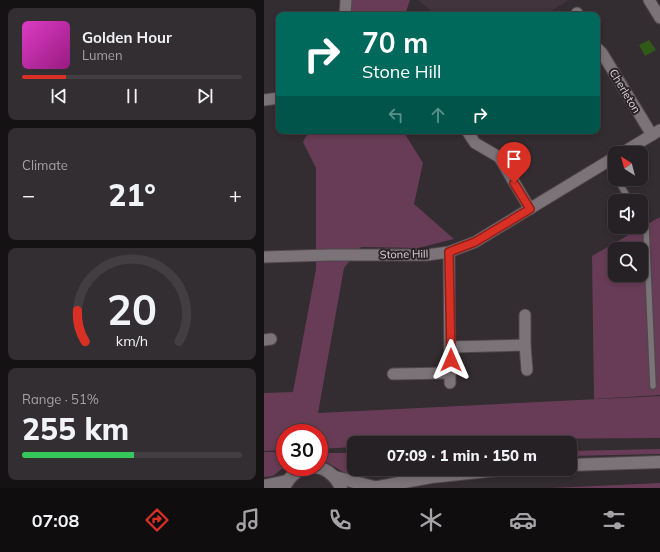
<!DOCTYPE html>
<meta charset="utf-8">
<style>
:root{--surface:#262124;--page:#322e31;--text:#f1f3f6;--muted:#a4a3a6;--line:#423e41;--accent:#d93025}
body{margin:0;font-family:Mulish,sans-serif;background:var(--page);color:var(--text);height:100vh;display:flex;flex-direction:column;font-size:15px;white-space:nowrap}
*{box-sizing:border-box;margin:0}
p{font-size:13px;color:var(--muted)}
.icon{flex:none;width:22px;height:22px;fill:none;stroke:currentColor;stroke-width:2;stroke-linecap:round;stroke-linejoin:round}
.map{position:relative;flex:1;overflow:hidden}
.drawer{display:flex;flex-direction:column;gap:8px;padding:8px;background:#151214;width:264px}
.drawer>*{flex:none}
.banner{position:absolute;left:12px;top:12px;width:324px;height:122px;border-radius:8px;box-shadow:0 2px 6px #0003,0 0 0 1px var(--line);background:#00695c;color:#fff;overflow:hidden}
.needle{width:26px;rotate:324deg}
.buttons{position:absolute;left:344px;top:146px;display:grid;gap:8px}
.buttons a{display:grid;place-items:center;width:40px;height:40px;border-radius:8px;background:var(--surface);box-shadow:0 2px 6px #0003,0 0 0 1px var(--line);font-size:20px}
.speed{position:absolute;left:12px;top:424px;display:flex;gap:8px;font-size:20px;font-weight:700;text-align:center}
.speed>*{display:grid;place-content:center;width:52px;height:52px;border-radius:50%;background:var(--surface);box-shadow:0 2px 6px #0003,0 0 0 1px var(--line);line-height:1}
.speed .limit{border:6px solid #d22;background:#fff;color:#111}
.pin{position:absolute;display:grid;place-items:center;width:34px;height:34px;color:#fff;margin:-41px -17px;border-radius:50% 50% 50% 0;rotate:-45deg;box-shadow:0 0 4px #0007}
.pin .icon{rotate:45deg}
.me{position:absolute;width:44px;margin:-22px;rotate:0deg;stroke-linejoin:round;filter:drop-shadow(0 0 3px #0008)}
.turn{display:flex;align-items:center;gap:14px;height:84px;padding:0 20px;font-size:18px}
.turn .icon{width:52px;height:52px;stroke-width:2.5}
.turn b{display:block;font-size:28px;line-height:34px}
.lanes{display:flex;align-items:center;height:38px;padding:0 20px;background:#0003;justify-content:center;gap:20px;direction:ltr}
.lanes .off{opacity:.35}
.big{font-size:30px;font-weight:800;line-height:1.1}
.drawer .widget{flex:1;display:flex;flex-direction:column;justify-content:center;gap:6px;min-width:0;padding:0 14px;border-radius:8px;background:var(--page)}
.drawer .dial{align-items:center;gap:0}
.dial svg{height:104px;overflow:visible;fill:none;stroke:var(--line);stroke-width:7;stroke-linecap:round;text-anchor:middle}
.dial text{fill:var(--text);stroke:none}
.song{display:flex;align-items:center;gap:12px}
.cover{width:48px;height:48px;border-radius:6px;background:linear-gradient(135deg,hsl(310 70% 55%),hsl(310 70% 35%))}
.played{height:4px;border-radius:2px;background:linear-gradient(90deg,var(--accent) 20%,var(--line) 20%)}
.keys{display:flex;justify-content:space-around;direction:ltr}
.heat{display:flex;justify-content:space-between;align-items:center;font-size:22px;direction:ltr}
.charge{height:6px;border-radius:3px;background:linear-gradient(90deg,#34c759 51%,var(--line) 0)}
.trip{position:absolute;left:83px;top:436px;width:230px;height:40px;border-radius:8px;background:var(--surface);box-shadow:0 2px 6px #0003,0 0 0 1px var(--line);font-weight:800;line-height:40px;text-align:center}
.menu{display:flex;height:64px;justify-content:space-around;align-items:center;background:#0f0d0e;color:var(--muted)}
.menu .icon{width:28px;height:28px}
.menu .on{color:var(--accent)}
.menu b{font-size:18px;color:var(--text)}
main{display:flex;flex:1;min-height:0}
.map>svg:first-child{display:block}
.built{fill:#41343c}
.green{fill:#683c56;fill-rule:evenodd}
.building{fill:#315917}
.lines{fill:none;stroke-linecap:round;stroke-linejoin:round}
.lane-casing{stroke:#4e484b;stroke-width:8}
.street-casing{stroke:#4e484b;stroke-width:13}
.secondary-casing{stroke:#4e484b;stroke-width:14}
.lane{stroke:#7c7378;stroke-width:5.5}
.street{stroke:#7c7378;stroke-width:11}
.secondary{stroke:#7c7378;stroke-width:12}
.route-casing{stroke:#8d1f18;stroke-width:10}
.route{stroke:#d93025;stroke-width:7}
.labels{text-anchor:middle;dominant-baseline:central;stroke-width:4;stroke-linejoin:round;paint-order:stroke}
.street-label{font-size:11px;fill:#ded9dc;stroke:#292226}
</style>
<main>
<section class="drawer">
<div class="widget">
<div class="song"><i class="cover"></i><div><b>Golden Hour</b><p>Lumen</p></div></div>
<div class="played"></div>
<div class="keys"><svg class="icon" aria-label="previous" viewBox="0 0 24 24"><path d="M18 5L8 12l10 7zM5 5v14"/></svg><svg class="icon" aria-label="pause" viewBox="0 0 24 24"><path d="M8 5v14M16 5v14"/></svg><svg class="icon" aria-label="next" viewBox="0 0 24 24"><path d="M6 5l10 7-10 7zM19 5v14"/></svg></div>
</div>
<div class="widget"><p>Climate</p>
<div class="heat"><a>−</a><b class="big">21°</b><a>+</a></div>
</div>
<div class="widget dial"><svg viewBox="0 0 100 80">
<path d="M14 69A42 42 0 1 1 86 69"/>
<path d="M14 69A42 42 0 0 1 8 45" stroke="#d93025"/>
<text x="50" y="56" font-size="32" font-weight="700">20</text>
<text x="50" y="72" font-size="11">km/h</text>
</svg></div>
<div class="widget"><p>Range · 51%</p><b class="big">255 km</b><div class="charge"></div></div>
</section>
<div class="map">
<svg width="396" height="488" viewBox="0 0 396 488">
<rect width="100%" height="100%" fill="#332c30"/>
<polygon class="built" points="155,0 305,0 280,15 172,15 155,1"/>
<g class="green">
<polygon points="86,0 146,0 141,15 84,15"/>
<polygon points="45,131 139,131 159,163 150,204 190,239 154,248 97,247 80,268 54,413 396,396 396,438 235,439 163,443 90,443 90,447 55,449 55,433 21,433 21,450 0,451 0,393 29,392 52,269 52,168 39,142"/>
<path d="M396 217V395L330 399 328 256ZM351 249H377V275H351Z"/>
<polygon points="396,449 396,454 306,456 306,451"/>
<polygon points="0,452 21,452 21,466 9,476 0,477"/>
<polygon points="55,453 90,453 90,469 134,469 123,476 88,477 64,463 55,460"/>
<polygon points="396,483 396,488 287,488"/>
</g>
<polygon class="building" points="385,40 392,50 381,56 375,45"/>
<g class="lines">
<defs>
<g id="lane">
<polyline points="343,162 351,175"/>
<polyline points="353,179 366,201"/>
<polyline points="377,219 382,227 389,386"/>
</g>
<g id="street">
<polyline points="385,0 396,18"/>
<polyline points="313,13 314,15"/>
<polyline points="81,15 82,0"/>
<polyline points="333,48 338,53 388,135"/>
<polyline points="0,100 15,98"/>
<polyline points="203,131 211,143 235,157 266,209"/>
<polyline points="358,153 396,130"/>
<polyline points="185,252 186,383"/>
<polyline points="0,257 65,255 163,255 185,252 211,242 351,157"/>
<polyline points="261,315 261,345"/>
<polyline points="0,340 7,339"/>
<polyline points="187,347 261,345 263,370"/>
<polyline points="129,374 186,373"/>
</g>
<g id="secondary">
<polyline points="306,465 396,462"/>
<polyline points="71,477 110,487"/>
<polyline points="0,486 23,481"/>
<path d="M20 488C32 460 65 460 77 488"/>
<polyline points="109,488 167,477 243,469"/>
</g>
</defs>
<use href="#lane" class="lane-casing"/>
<use href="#street" class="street-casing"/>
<use href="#secondary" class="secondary-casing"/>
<use href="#lane" class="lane"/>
<use href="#street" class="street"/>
<use href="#secondary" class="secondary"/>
</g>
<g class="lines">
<defs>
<polyline id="route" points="187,360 185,252 211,242 266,209 250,183"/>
</defs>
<use href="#route" class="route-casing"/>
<use href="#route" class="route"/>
</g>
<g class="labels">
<g class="street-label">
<text transform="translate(361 91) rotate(59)">Cherleton</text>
<text transform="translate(140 254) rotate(-1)">Stone Hill</text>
</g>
</g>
</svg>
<div class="buttons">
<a><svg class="needle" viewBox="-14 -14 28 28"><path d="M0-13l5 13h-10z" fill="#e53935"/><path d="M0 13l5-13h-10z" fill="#a4a3a6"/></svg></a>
<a><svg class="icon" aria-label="sound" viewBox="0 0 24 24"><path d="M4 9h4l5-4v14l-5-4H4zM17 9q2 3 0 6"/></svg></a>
<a><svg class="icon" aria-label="search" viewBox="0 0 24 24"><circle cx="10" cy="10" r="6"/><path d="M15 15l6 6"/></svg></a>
</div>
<div class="speed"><div class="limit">30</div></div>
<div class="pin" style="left:250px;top:183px;background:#d93025"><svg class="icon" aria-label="arrive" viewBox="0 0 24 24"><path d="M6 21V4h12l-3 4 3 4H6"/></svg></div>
<svg class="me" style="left:187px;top:360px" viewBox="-20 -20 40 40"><path d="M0-17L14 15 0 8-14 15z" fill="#d93025" stroke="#fff" stroke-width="4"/></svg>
<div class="trip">07:09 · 1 min · 150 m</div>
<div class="banner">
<div class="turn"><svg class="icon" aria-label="right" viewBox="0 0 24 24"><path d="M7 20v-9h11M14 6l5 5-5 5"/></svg><div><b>70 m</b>Stone Hill</div></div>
<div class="lanes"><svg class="icon off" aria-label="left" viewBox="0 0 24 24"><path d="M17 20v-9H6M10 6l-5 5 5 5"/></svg><svg class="icon off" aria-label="ahead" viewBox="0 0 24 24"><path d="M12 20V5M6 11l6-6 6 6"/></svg><svg class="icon" aria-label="right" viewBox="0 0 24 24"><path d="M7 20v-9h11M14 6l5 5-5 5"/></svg></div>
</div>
</div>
</main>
<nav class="menu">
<b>07:08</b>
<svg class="icon on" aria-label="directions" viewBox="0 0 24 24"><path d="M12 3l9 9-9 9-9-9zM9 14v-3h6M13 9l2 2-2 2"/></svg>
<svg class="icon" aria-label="music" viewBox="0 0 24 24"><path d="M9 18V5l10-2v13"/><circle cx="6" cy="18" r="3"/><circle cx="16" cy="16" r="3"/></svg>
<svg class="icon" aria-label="phone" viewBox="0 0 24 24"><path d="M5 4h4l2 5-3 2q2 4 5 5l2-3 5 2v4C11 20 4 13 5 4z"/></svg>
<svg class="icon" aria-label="climate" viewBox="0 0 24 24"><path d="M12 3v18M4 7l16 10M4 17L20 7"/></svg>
<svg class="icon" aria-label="car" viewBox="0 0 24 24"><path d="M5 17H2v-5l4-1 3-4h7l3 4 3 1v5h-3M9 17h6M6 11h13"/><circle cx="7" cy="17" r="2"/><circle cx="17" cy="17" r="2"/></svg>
<svg class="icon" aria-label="filters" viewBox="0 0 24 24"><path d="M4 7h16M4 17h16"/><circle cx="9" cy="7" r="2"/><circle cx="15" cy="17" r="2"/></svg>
</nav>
